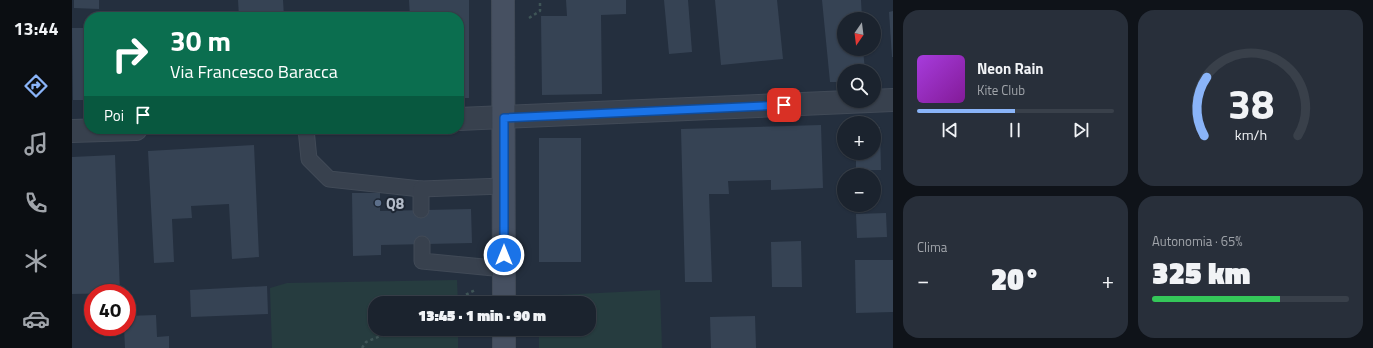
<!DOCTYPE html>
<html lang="it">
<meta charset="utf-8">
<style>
:root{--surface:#1b232e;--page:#282f3a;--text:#f1f3f6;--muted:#a0a4aa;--line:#39404a;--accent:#8ab4f8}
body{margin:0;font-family:"Titillium Web",sans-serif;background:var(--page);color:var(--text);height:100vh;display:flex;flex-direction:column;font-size:15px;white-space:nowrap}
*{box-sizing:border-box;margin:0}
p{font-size:13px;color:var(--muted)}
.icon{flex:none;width:22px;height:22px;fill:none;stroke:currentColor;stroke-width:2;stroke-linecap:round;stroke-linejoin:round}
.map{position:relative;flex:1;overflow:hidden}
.side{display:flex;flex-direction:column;gap:10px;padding:10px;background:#0f1319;width:480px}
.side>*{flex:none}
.top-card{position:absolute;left:12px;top:12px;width:380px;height:122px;border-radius:16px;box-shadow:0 1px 3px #0004,0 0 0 1px var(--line);background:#0b6e4f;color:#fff;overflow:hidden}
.needle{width:26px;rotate:194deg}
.fabs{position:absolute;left:765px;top:12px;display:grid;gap:8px}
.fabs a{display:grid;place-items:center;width:44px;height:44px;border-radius:50%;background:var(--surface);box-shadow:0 1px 3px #0004,0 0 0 1px var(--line);font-size:20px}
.speed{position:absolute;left:12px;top:284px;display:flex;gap:8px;font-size:20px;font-weight:700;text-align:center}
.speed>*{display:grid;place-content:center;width:52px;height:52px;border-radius:50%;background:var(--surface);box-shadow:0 1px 3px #0004,0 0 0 1px var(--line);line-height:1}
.speed .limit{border:6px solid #d22;background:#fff;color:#111}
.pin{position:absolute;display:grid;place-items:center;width:34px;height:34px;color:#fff;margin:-17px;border-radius:8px;box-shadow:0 2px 6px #0006}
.me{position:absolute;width:44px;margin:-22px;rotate:0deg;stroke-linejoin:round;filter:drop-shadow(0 0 3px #0008)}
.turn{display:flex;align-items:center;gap:14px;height:84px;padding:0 20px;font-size:18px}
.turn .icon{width:52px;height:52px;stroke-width:2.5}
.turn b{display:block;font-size:28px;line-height:34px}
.then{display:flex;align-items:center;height:38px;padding:0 20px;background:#0003;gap:8px;font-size:15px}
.big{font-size:30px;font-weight:800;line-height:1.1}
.side .widget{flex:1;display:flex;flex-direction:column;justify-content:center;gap:6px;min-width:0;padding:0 14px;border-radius:16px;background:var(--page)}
.side .dial{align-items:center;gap:0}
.dial svg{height:104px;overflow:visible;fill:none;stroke:var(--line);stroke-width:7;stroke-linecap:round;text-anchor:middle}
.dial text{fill:var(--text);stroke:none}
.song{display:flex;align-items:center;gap:12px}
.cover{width:48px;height:48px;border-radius:6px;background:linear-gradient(135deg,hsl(280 70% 55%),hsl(290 70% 35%))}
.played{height:4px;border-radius:2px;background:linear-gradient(90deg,var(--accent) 50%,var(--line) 50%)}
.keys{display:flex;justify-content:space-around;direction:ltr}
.heat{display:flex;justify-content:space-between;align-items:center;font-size:22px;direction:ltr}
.charge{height:6px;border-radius:3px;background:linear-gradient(90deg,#34c759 65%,var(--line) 0)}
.side .tiles{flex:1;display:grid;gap:10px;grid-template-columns:repeat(2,1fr)}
.trip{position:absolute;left:296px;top:296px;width:228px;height:40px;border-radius:16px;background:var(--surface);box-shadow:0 1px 3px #0004,0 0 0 1px var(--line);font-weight:800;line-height:40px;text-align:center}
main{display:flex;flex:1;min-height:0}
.tab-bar{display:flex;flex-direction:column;width:72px;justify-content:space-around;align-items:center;background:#0b0e12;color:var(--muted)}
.tab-bar .icon{width:28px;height:28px}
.tab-bar .on{color:var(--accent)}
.tab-bar b{font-size:18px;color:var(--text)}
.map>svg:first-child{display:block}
.green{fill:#263c3f}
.building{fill:#364354}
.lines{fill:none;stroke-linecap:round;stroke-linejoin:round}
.lane-casing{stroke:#414a57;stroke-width:17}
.street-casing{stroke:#414a57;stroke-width:24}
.secondary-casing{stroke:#414a57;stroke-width:24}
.path{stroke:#3f5557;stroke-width:2.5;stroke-dasharray:3 3;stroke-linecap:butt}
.lane{stroke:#38414e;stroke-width:15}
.street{stroke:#38414e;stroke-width:22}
.secondary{stroke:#465061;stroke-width:22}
.route-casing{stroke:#114b97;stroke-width:10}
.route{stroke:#1a73e8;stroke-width:7}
.service-dot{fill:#5c6f8a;stroke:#1d2633;stroke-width:1.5}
.labels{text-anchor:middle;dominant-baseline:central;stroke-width:4;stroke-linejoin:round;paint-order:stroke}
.poi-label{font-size:15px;font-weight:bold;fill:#b4bcc9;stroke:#1d2633;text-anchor:start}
</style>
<main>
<nav class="tab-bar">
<b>13:44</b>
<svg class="icon on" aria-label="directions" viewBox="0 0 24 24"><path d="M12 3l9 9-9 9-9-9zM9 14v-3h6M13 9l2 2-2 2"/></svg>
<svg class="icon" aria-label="music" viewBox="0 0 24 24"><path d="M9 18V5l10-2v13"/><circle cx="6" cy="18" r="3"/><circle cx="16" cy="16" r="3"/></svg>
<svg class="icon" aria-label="phone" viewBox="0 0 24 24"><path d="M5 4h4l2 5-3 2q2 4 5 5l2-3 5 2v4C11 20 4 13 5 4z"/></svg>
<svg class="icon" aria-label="climate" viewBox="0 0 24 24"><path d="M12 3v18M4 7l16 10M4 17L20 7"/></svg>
<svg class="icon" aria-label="car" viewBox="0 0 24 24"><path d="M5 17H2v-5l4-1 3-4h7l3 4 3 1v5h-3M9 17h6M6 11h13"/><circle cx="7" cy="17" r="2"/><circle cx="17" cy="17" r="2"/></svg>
</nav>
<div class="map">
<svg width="821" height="348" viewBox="0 0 821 348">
<rect width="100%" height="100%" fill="#242f3e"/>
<g class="green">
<polygon points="385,280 386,303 303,303 303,329 386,329 386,348 200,348 198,288 215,283"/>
<polygon points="588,290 590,348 467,348 467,329 517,329 517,303 466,303 466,296"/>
</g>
<g class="building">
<polygon points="2,0 27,0 27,9 2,8"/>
<polygon points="166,0 211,0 212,17 167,17"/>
<polygon points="337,0 397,0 397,98 387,98 387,17 338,17"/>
<polygon points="494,0 554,0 554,14 529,15 530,94 470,95 469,16 495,16"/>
<polygon points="592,0 616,0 620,52 597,54"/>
<polygon points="643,0 705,0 711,59 649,65"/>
<polygon points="750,0 789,0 790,19 772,19 772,49 791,49 793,71 772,71 772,82 758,82"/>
<polygon points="821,11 821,57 820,57 817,12"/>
<polygon points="0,28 13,28 13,58 17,58 17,100 1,100"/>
<polygon points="749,125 751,188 699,190 699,180 656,181 657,194 637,194 640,282 613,282 609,129"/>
<polygon points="802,127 808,127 809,170 784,170 784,153 802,153"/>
<rect x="467" y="138" width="42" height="124"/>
<polygon points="182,145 187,257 160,259 157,204 119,206 120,218 100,219 102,262 82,263 76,151"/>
<polygon points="43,155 48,293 0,294 0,157"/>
<polygon points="280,193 308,193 308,211 399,209 400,243 309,245 309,255 281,256"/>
<polygon points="814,213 815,237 785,238 784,214"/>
<polygon points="729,241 730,287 700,287 699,242"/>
<polygon points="783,260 821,260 821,312 784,313"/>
<polygon points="195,286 196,314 119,317 118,290"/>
<polygon points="84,315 85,337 97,336 97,348 53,348 52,327 55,327 55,316"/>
<polygon points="683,316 684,348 639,348 638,317"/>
</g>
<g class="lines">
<defs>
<g id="lane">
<polyline points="234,129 237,159 257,179 349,189"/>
<polyline points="349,210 349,189 431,186"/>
<polyline points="350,244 350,261 432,269"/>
</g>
<g id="street">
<polyline points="387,119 821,100"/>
<polyline points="0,131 64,129"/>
</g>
<g id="secondary">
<polyline points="431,0 432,303"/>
<polyline points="432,329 432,348"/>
</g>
</defs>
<use href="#lane" class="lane-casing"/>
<use href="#street" class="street-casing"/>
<use href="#secondary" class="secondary-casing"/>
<g class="path">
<polyline points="457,18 468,11 468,0"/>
<polyline points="378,303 403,290"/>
<polyline points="290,348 294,342 325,329"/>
</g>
<use href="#lane" class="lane"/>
<use href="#street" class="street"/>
<use href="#secondary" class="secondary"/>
</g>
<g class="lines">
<defs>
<polyline id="route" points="432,255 432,118 712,105"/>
</defs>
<use href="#route" class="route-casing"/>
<use href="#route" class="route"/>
</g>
<circle class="service-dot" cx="306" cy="203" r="4"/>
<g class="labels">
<g class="poi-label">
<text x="314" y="203">Q8</text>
</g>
</g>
</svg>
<div class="fabs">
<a><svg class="needle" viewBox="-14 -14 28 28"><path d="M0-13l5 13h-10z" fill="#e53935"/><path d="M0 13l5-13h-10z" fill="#a0a4aa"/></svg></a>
<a><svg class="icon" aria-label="search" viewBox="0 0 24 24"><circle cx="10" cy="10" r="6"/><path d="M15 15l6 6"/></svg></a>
<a>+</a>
<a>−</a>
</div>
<div class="speed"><div class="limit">40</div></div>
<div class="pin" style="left:712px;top:105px;background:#d93025"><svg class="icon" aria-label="arrive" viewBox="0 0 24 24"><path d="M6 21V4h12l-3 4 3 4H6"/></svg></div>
<svg class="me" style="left:432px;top:255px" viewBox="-20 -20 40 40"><circle r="17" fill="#1a73e8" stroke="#fff" stroke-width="3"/><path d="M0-11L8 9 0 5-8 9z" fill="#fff"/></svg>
<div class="trip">13:45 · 1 min · 90 m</div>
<div class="top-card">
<div class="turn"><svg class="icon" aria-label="right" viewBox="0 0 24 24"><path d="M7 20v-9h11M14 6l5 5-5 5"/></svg><div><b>30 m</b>Via Francesco Baracca</div></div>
<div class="then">Poi<svg class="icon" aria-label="arrive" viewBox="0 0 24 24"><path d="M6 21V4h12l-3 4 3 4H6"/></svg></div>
</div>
</div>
<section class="side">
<div class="tiles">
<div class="widget">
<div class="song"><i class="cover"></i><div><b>Neon Rain</b><p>Kite Club</p></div></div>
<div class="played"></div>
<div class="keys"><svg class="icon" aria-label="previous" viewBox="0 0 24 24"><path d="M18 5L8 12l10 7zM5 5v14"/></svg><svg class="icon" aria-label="pause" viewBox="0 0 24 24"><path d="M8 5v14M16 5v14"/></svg><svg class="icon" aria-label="next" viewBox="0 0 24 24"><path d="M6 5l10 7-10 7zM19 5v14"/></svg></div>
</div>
<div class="widget dial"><svg viewBox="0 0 100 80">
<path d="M14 69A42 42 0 1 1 86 69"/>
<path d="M14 69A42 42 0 0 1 16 24" stroke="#8ab4f8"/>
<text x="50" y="56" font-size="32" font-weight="700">38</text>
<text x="50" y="72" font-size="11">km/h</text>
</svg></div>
<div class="widget"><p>Clima</p>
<div class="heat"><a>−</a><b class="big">20°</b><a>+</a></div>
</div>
<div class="widget"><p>Autonomia · 65%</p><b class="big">325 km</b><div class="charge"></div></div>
</div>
</section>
</main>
